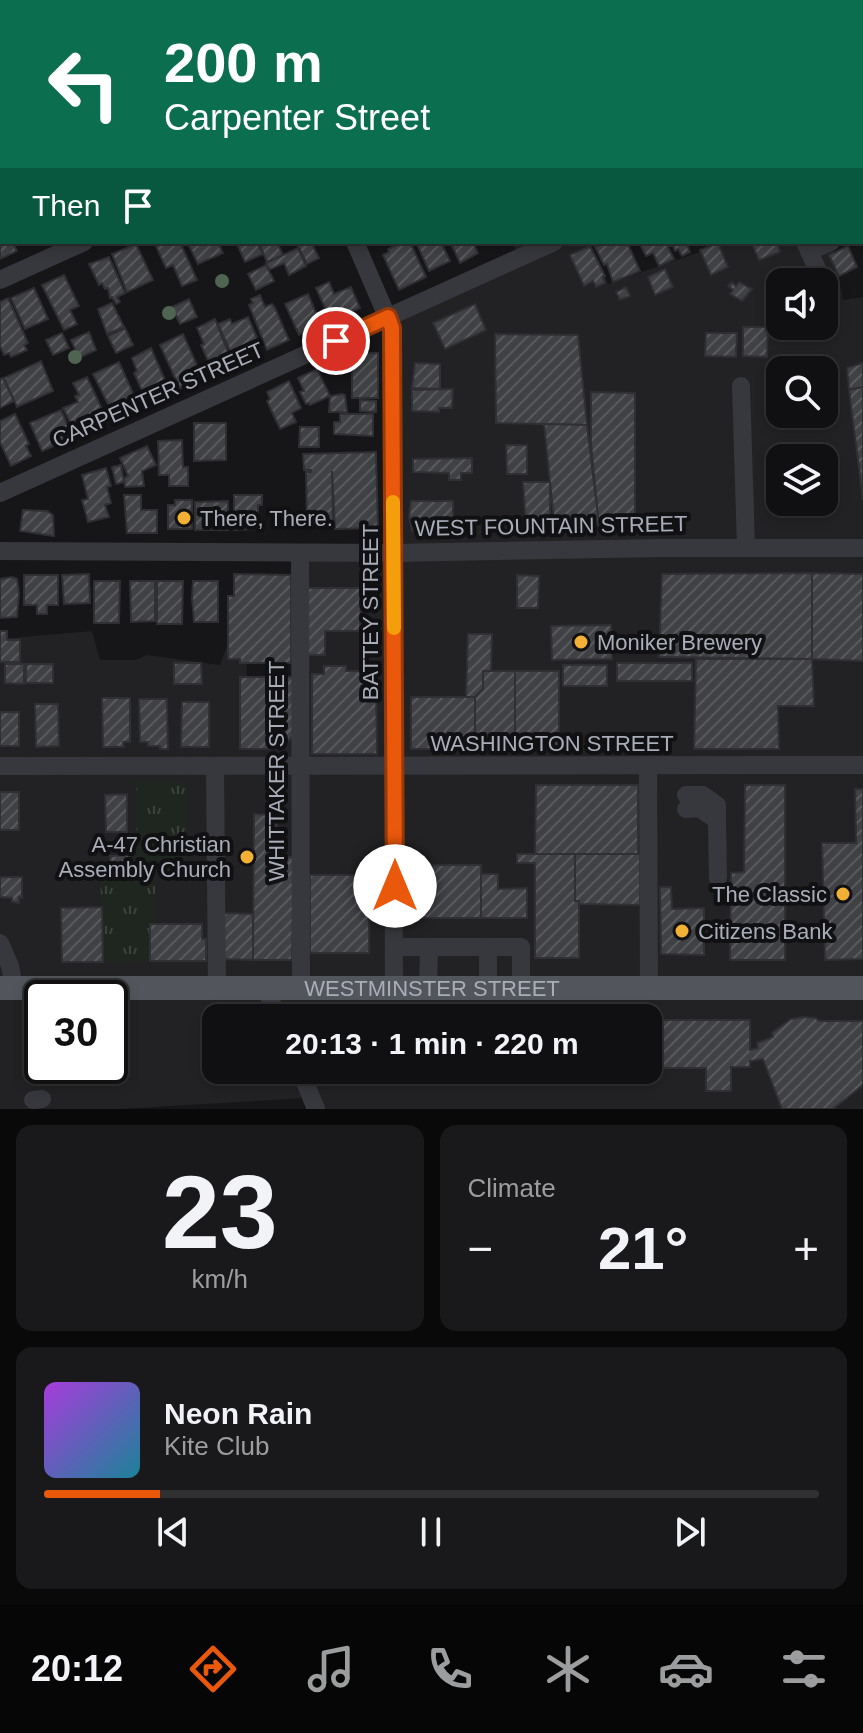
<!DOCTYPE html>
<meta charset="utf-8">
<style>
:root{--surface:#101012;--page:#19191b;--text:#f1f3f6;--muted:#9c9d9f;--line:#303032;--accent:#ea580c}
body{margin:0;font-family:Helvetica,sans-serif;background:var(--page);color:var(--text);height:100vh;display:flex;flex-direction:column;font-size:30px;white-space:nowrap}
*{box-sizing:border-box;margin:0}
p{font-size:26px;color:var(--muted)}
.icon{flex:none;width:44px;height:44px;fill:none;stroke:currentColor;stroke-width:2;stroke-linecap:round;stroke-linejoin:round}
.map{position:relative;height:1109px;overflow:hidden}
.side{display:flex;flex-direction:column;gap:16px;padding:16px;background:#09090a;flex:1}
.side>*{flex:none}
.hud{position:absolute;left:0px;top:0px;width:864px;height:244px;box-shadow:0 4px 12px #0003,0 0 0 2px var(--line);background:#0b6e4f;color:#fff;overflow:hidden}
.buttons{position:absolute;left:766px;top:268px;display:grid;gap:16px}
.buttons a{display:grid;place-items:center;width:72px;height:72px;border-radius:16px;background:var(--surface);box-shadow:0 4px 12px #0003,0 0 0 2px var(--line);font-size:40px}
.speed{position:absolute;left:24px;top:980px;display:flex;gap:16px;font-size:40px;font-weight:700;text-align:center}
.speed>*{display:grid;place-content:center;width:104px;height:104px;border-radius:50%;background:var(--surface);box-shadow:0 4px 12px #0003,0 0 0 2px var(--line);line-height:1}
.speed .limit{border:4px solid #111;border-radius:12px;background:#fff;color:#111}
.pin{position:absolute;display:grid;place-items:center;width:68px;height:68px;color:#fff;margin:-34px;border:4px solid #fff;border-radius:50%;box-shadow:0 2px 8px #0007}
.me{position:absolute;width:88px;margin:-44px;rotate:0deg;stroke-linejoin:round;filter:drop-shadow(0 0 6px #0008)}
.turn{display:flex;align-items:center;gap:28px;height:168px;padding:0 32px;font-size:36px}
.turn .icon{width:104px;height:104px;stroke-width:2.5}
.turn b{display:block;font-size:56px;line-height:68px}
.then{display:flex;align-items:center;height:76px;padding:0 32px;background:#0003;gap:16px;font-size:30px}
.big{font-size:60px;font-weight:800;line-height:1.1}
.side .widget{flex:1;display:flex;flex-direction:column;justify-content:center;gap:12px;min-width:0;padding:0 28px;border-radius:16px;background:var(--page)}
.side .dial{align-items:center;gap:0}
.dial b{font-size:104px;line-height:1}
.song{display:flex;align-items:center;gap:24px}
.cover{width:96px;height:96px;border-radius:12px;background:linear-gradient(135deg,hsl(280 70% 55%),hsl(190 70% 35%))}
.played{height:8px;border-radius:4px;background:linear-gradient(90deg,var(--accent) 15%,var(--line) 15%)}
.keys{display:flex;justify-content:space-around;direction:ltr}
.heat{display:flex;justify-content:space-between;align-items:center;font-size:44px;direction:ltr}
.side .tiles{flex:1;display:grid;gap:16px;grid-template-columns:1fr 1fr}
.widget:last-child{grid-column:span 2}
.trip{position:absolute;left:202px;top:1004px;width:460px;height:80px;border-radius:16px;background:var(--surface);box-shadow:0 4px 12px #0003,0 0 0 2px var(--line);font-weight:800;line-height:80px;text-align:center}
.menu{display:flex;height:128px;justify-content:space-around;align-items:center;background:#060607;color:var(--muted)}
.menu .icon{width:56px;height:56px}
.menu .active{color:var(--accent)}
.menu b{font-size:36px;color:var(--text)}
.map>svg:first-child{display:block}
.built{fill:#222225;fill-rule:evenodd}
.grass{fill:url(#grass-tufts)}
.building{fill:url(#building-hatch);stroke:#303034;stroke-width:2}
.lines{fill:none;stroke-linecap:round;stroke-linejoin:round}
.minor{stroke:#37383d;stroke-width:18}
.major{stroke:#53555c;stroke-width:24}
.tree{fill:#506452}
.route-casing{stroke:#983908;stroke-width:20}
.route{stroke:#ea580c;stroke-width:14}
.slow{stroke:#f59e0b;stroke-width:14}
.poi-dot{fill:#f2b134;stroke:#111113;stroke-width:3}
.labels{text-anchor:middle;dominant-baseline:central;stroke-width:8;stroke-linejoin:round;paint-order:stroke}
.street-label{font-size:22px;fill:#a8adb8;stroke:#111113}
.poi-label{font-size:22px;fill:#a8adb8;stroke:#111113;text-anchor:start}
</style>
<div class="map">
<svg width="863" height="1109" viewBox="0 0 863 1109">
<defs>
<pattern id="grass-tufts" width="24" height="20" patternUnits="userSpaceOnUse" patternTransform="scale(2)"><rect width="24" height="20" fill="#1e261f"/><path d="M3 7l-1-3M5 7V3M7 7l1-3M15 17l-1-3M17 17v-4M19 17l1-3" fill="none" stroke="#3c433d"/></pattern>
<pattern id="building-hatch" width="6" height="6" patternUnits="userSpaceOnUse" patternTransform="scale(2)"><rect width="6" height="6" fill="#404145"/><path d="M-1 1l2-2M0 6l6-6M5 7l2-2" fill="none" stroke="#595a5e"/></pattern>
</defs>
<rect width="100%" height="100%" fill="#161618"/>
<g class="built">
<polygon points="0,0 261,0 261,2 2,2 2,128"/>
<path d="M512 242H589L608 284 728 242 832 244 843 300 863 297V1109H318L305 1098 120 1109H0V636L10 638 92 631 100 660H136L147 655 220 665 227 646H246L247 678 294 680 298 559 386 558 387 321 520 258ZM780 282H824V326H780ZM780 370H824V414H780ZM780 458H824V502H780ZM42 998H110V1066H42ZM216 1018H648V1070H216Z"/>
</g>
<polygon class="grass" points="136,781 188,783 186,874 155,873 155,925 150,925 150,961 103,962 100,873 130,875 130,856 136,856"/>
<g class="building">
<rect x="55" y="0" width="54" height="2"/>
<polygon points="119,0 170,0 171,2 119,2"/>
<polygon points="0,214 2,242 13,242 17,251 0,259"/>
<polygon points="154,242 180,242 197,280 182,286 173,265 166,268"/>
<polygon points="187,242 218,242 223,253 198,264"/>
<polygon points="236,242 257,242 263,254 245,262"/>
<polygon points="269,242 277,242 283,255 267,262 260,246"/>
<polygon points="296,242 318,242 313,246 319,258 307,264"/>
<polygon points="395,242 410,242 426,277 399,290 383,255 389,252 388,249 397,245"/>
<polygon points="416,242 441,242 450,261 429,271"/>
<polygon points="450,242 476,242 473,243 478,253 460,263"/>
<polygon points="610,242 627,242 640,271 613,282 607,264 604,265 595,247"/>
<polygon points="639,242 669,242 671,246 668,247 674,259 659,266 653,253 646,256"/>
<polygon points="671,242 694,242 687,245 690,252 682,256 678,249 675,251"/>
<polygon points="751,242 787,242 778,246 780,252 759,260"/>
<polygon points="718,243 728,267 711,275 700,250"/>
<polygon points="136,244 153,280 127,292 112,254"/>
<polygon points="590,246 605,276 603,277 605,283 596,287 593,281 584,286 570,255"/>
<polygon points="848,246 857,267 839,276 829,255"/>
<polygon points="298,248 306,266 289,275 284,263 269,270 266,263"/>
<polygon points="109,257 125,293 117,297 120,302 116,304 112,297 110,298 108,288 105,289 102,283 99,285 89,264"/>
<polygon points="266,265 274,281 256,290 248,274"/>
<polygon points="794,268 801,282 780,282 779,295 772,278"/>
<polygon points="665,269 673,287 655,295 648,277"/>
<polygon points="64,275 79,306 70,310 77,324 64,330 42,285"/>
<polygon points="329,282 334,294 351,287 360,308 331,321 316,288"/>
<polygon points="732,282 736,286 739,282 752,289 742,301 730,294 733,290 728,286"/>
<polygon points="626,287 630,296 620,300 616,292"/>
<polygon points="34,288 48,319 25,329 11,298"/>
<polygon points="308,294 321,325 299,335 285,304"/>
<polygon points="260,295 265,307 272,304 275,308 289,340 267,350 249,305 253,303 251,299"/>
<polygon points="8,298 28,343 24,345 27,350 11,357 9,353 4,355 0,346 0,302"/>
<polygon points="189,299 197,317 180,324 172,307"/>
<polygon points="112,303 124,327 107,334 98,309"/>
<polygon points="475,304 486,330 445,349 433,323"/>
<polygon points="248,317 258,340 254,342 259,355 236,365 218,324 230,319 232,324"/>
<polygon points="215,319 233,365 214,374 201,345 204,344 197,328"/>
<polygon points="743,327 768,327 767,357 743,356"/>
<polygon points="125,328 133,345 116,353 108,336"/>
<polygon points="89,332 96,350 79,358 71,340"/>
<polygon points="62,333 69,348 53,355 46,340"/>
<polygon points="706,333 737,333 736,357 705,356"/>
<polygon points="183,334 203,379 180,389 160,345"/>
<polygon points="495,334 578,335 587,425 496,423"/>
<polygon points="151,348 171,394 148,404 134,373 137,371 132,358"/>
<rect x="352" y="353" width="26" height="45"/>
<polygon points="41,361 53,391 17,407 4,378"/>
<polygon points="119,362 140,409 116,420 93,374"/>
<polygon points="415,363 440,364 440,389 412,388"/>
<polygon points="863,363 863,387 849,390 847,368"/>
<polygon points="317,369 330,396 310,405 309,403 306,404 300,392 304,391 298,378"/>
<polygon points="87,377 108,422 77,436 63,408 78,402 75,396 79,395 73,383"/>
<polygon points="3,378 14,401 0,408 0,379"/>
<polygon points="289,381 301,408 292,413 296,422 280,429 267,401 270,399 267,392"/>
<polygon points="863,387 863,500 849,390"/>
<polygon points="453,389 452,408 439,408 439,412 412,411 412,390"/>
<polygon points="591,392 635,393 635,530 599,530 591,444"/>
<polygon points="342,394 345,395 347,412 329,412 330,396"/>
<polygon points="360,400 376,401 376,412 360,411"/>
<polygon points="61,410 73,438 42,451 30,423"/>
<polygon points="15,414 29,444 26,446 31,456 11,466 0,442 0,421"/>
<polygon points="340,414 373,414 373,436 334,434 334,422 340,422"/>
<polygon points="194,423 226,423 226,460 194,461"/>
<polygon points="544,424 587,425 599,524 555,529"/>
<polygon points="300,427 319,427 319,447 299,447"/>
<polygon points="182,440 183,467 188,467 188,486 169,486 169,475 159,475 158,441"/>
<polygon points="506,445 527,445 527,474 507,474"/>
<polygon points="147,446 156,465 142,471 144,486 125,487 124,478 128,476 120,458"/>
<polygon points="376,452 378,528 335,529 332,471 333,524 307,524 306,472 311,472 311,470 304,470 303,454"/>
<polygon points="472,458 472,473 461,473 461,480 449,480 449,473 413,472 413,459"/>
<polygon points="121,465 124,482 116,484 112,467"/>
<polygon points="106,468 111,486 107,487 111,503 105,505 109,517 88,522 82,500 88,499 82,475"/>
<polygon points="523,482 550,482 550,528 526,528"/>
<polygon points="124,495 141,495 141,510 157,510 157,533 127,533"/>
<polygon points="234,495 262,495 262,505 258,505 258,529 234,530"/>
<polygon points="175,500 192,500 192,529 168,529 168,505 175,505"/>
<polygon points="228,501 228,530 195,530 195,502"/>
<polygon points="411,501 453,501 453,531 422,533 412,531 409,517"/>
<polygon points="23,510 47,511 53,515 54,536 20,531"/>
<polygon points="812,573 863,574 863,661 812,659"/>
<polygon points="812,573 812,659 659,657 662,574"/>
<polygon points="89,574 90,603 64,604 62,575"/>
<polygon points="234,574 291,575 291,663 240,663 240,659 228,659 228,596 234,596"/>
<polygon points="24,575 58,575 58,605 47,605 47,614 37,614 37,605 24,605"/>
<polygon points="517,575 539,576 538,608 517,608"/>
<polygon points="12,577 17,579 19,593 17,617 0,618 0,579"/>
<polygon points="94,581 120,581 119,623 94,623"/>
<polygon points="130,581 155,581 155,621 131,622"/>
<polygon points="157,581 183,581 182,624 157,624"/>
<polygon points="193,581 218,581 218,622 194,622 192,598"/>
<polygon points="308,588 361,588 360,631 325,631 325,655 308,655"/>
<polygon points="611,625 612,659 552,660 551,626"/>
<polygon points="0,631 7,631 7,640 20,640 20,662 0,662"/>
<polygon points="468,634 492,634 491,671 483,671 483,689 475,697 466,698"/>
<polygon points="696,659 812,659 814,706 778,706 779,749 694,749"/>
<polygon points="174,663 201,663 202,684 174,684"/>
<rect x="617" y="663" width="75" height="18"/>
<polygon points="5,664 24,664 24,684 5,683"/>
<rect x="26" y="664" width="27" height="19"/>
<rect x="563" y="665" width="44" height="21"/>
<polygon points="324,666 346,666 346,671 362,671 362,678 376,678 377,754 312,754 312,674 324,674"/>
<polygon points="483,671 515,671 515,749 475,749 475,697 483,689"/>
<polygon points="515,671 559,671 559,750 515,749"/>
<polygon points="240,677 293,677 293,736 280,749 240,749"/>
<rect x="411" y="697" width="64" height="52"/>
<polygon points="102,698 130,698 130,742 123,742 124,747 103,747"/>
<polygon points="139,699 167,699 168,749 160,749 160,746 148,746 148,742 140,742"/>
<polygon points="182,702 209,702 209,747 181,747"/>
<polygon points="35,704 58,704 59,746 36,747"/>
<rect x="0" y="712" width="19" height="34"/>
<polygon points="536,785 638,785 638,855 535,854"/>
<polygon points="745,785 785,785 785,960 730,960 731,873 744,872"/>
<polygon points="855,789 863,789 863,959 825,960 822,843 856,843"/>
<rect x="0" y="792" width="19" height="38"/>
<polygon points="127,794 127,832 106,832 105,795"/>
<polygon points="254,814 277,815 276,857 294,857 292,960 253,960"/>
<polygon points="517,854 575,854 575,901 579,901 579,958 535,958 535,863 517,863"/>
<polygon points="575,854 640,854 640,905 579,904 579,901 575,901"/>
<polygon points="129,855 129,872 111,873 110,856"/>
<polygon points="418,865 481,865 481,918 419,918"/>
<polygon points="481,874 498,874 498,889 527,888 527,918 481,918"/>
<rect x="310" y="875" width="59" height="78"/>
<polygon points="0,877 22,877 22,898 19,897 19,903 12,902 12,898 0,897"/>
<polygon points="660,887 671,887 672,909 704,908 704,955 661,954"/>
<polygon points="102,907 103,962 62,962 61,908"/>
<polygon points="222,913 253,914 253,960 221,959"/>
<polygon points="150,924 202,924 202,939 206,939 206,961 150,961"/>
<polygon points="803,1017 816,1018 819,1021 863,1021 863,1085 833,1109 782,1109 763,1059 750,1061 750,1067 731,1067 731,1091 706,1091 706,1068 648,1068 648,1020 750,1020 750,1050 758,1048 757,1043 773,1037 772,1033 791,1019"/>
</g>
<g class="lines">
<g class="minor">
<polyline points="263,0 263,2"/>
<polyline points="645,0 646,2"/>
<polyline points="862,105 863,104"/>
<polyline points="862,228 863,228"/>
<polyline points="355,242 392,328 394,989"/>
<polyline points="805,242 823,282"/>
<polyline points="809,251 831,242"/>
<polyline points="0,280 84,242"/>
<polyline points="824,285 831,301"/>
<polyline points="741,386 746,547"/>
<polyline points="0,493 554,242"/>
<polyline points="0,551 393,553 659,548 863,548"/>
<polyline points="300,553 301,989"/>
<polyline points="0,766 863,765"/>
<polyline points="215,766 217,989"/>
<polyline points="648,767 649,987"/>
<polyline points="686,795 703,795 717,805 717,820"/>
<polyline points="686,809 699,808 717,820 718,878"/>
<polyline points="0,943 10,966 14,987"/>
<polyline points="394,947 521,947 521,988"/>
<polyline points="488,947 488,988"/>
<polyline points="428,988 429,947"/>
<polyline points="266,989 278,1018"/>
<polyline points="300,1070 316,1109"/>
<polyline points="33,1100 42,1099"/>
</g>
<path class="major" id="s1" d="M0 988H863"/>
</g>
<g class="tree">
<circle cx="222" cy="281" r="7"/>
<circle cx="169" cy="313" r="7"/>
<circle cx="75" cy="357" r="7"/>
</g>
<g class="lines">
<defs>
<polyline id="route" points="336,341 388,317 392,328 395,886"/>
</defs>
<use href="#route" class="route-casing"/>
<use href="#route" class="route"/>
<polyline class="slow" points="393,502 394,628"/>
</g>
<g class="poi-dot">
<circle cx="184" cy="518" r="8"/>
<circle cx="581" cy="642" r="8"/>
<circle cx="247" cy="857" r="8"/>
<circle cx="843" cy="894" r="8"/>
<circle cx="682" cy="931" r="8"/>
</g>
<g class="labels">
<g class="street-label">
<text transform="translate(158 395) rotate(-24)">CARPENTER STREET</text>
<text transform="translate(551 526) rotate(-1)">WEST FOUNTAIN STREET</text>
<text transform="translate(370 612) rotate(-90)">BATTEY STREET</text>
<text x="552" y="743">WASHINGTON STREET</text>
<text transform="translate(276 771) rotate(-90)">WHITTAKER STREET</text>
<text stroke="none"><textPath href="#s1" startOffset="432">WESTMINSTER STREET</textPath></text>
</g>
<g class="poi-label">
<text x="200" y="518">There, There.</text>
<text x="597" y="642">Moniker Brewery</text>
<text x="231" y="844" text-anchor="end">A-47 Christian<tspan x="231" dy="25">Assembly Church</tspan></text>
<text x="827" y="894" text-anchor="end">The Classic</text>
<text x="698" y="931">Citizens Bank</text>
</g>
</g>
</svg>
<div class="buttons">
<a><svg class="icon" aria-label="sound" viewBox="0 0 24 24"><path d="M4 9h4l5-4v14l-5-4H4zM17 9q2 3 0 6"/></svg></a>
<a><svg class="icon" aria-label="search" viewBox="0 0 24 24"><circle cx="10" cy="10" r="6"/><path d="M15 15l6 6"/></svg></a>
<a><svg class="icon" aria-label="layers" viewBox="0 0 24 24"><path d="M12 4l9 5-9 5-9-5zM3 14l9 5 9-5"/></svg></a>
</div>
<div class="speed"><div class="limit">30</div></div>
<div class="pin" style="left:336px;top:341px;background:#d93025"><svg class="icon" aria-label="arrive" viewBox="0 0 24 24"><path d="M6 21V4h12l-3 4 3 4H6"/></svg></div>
<svg class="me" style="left:395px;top:886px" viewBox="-20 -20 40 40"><circle r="19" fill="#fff"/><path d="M0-13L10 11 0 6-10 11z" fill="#ea580c"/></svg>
<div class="trip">20:13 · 1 min · 220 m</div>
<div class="hud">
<div class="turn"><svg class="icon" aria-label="left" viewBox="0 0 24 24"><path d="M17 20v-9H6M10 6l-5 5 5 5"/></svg><div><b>200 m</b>Carpenter Street</div></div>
<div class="then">Then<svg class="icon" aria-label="arrive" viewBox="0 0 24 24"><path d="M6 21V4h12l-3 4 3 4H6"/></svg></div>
</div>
</div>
<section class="side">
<div class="tiles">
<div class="widget dial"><b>23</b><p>km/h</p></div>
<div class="widget"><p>Climate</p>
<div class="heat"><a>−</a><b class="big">21°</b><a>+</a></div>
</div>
<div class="widget">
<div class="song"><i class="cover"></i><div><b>Neon Rain</b><p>Kite Club</p></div></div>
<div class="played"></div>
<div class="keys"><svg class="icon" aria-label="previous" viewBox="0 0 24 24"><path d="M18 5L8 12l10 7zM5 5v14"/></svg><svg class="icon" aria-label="pause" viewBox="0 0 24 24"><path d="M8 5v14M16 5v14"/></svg><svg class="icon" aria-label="next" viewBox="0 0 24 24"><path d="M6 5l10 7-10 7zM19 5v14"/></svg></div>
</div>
</div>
</section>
<nav class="menu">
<b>20:12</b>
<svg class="icon active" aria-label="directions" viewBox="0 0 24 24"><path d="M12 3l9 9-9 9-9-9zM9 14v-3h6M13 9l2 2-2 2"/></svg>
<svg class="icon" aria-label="music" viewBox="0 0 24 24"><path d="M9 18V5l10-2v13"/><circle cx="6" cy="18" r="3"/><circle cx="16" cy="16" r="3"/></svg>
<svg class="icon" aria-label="phone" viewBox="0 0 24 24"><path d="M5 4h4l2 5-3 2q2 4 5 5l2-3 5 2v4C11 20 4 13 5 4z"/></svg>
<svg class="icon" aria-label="climate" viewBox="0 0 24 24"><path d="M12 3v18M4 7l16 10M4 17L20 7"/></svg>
<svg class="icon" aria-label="car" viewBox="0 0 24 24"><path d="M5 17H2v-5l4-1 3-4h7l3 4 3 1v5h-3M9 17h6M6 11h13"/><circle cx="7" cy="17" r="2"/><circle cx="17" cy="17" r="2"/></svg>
<svg class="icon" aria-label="filters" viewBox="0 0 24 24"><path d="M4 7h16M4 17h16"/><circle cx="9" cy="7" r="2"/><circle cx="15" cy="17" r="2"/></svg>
</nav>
